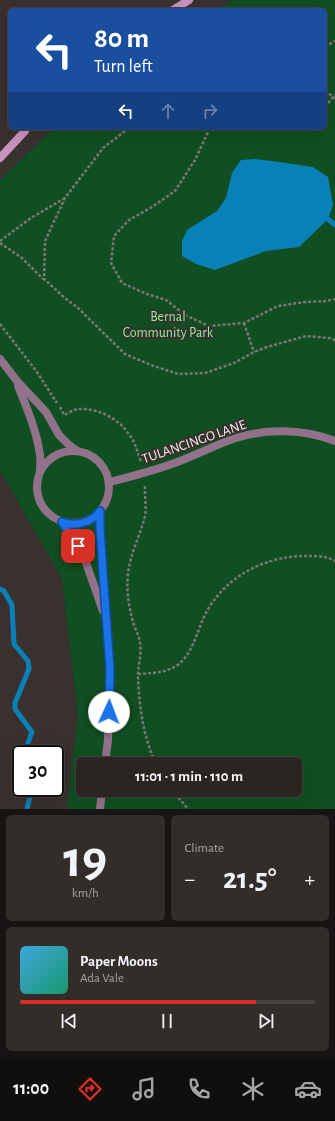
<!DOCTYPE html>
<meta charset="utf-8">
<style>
:root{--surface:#2b2522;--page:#332d2a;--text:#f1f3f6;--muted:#a6a5a5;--line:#474240;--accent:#d93025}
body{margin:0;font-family:"Alegreya Sans",sans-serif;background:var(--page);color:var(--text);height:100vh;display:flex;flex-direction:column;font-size:15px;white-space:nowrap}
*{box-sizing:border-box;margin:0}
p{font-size:13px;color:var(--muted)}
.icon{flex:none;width:22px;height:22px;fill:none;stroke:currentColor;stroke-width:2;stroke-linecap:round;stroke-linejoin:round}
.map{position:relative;height:809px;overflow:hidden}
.details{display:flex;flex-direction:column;gap:6px;padding:6px;background:#181413;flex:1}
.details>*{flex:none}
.guide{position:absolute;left:8px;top:8px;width:319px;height:122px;border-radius:6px;box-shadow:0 4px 16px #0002,0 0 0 1px var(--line);background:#1a4fa0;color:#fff;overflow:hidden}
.speed{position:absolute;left:12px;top:745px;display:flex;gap:8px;font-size:20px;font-weight:700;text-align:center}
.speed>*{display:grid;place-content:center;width:52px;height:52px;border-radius:50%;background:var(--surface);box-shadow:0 4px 16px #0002,0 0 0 1px var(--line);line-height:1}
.speed .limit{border:2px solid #111;border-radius:6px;background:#fff;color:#111}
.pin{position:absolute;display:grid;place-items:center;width:34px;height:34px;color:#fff;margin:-17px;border-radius:8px;box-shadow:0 2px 6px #0006}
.me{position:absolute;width:44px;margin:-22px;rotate:2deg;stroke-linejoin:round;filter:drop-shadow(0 0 3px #0008)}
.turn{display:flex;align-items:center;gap:14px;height:84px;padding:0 20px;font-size:18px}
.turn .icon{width:52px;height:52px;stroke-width:2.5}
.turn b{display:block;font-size:28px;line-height:34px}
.lanes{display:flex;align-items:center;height:38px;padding:0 20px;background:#0003;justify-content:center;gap:20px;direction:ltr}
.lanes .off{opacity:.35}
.big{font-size:30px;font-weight:600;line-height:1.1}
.details .card{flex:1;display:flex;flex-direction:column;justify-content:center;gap:6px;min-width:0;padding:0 14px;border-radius:6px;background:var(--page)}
.details .dial{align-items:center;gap:0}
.dial b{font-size:52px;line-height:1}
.song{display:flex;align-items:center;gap:12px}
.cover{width:48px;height:48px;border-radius:6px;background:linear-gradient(135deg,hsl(200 70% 55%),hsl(160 70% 35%))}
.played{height:4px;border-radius:2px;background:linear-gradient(90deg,var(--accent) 80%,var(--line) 80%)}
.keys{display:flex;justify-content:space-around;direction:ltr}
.heat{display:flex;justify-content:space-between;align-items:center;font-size:22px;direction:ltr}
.details .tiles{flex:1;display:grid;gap:6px;grid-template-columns:1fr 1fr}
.card:last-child{grid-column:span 2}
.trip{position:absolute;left:76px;top:757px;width:226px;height:40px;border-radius:6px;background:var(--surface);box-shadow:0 4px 16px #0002,0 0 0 1px var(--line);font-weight:600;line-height:40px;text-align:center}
.tabs{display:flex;height:64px;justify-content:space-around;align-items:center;background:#110f0e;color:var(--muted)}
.tabs .icon{width:28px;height:28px}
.tabs .current{color:var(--accent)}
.tabs b{font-size:18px;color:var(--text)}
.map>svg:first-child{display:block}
.green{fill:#104f22;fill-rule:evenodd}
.water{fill:#0a80b9}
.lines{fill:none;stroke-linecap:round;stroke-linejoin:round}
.stream{stroke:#0a80b9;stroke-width:5}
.path{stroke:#7d7773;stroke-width:2.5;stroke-dasharray:3 2;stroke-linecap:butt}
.lane{stroke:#92718b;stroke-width:8}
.street{stroke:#92718b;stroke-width:8}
.secondary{stroke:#c892bc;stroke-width:8}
.route-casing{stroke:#114b97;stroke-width:10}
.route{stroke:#1a73e8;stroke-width:7}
.labels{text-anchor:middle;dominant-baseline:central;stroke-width:4;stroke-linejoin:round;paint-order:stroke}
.park-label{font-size:14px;fill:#87f39c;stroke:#39312d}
.street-label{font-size:14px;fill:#f3eeeb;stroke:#39312d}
</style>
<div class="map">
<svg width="335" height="809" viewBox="0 0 335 809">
<rect width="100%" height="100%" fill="#39312d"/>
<path class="green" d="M233 0H335V809H67L78 714 62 579 0 470V180L54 128H325V10H215ZM83 764H295V790H83Z"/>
<polygon class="water" points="255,159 272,161 313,167 328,177 333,205 328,219 299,247 266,251 215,270 196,264 182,256 182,241 187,230 217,211 226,198 232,173 241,160"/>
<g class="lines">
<g class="stream">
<polyline points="328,219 335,225"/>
<polyline points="0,589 4,591 12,605 14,644 28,661 29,669 15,703 15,709 32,732 24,754"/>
<polyline points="27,809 32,788"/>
</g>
<g class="path">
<polyline points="325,47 335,41"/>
<polyline points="325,91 335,98"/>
<polyline points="325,107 333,97 335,95"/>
<polyline points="129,128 103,148 65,198 45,241 44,279 66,299 77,307 125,354 151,365 178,374 205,373 234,363 254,352 267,347 306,336 329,338 335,340"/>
<polyline points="210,128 195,160 175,191 152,207 129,220 114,236 111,263 122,283 147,294 166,300 185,315 209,326 244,323 278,306 305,302 326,301 335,299"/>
<polyline points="269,128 273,129 286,128"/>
<polyline points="0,241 31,218 65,198"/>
<polyline points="0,243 22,258 43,279"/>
<polyline points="244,323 254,352"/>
<polyline points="0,324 37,372 57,403"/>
<path d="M60 407 64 415C69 413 74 409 79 409 97 408 118 418 128 433 135 441 137 451 141 462"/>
<path d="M145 486C144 496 147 506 145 516 140 536 130 554 128 574 126 592 129 608 134 625 136 631 139 636 140 642 142 653 138 665 138 676 139 706 143 736 156 764"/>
<path d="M138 674C153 673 167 673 179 664 195 650 197 629 207 611 227 575 268 555 308 556 313 556 319 556 324 557 327 557 331 559 335 561"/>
<polyline points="172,790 188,809"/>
</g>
<path class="lane" d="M110 482C133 476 157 470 180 461 199 454 217 444 236 438 268 428 304 429 335 441"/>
<g class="street">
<polyline points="0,359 17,381 46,412 59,435 67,443 77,451"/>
<path d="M18 386C27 408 37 432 40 455 41 461 40 466 40 471"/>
<circle cx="73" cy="487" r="36"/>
<polyline points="100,511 100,530 110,670 108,740 105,764"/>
<polyline points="62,522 78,546 84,557 103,611"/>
<polyline points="100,809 102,790"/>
</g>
<g class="secondary">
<polyline points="173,10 189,0"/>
<polyline points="0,158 25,131"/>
</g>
</g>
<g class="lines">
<defs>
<path id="route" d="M78 546 62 522C76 527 91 523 100 511V530L110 670 109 712"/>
</defs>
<use href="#route" class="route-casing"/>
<use href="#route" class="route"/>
</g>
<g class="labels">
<g class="park-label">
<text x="168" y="317">Bernal<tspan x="168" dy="16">Community Park</tspan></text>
</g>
<g class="street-label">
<text transform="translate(194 442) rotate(-19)">TULANCINGO LANE</text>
</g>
</g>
</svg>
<div class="speed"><div class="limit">30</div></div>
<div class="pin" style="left:78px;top:546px;background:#d93025"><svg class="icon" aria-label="arrive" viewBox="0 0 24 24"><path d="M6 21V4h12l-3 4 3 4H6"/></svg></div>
<svg class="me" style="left:109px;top:712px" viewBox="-20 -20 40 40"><circle r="19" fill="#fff"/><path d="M0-13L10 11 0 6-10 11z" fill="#1a73e8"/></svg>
<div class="trip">11:01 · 1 min · 110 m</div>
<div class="guide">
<div class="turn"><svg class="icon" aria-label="left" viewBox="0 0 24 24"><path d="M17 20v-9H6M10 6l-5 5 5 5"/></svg><div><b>80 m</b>Turn left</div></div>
<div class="lanes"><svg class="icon" aria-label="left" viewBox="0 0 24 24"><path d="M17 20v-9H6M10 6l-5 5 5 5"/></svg><svg class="icon off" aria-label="ahead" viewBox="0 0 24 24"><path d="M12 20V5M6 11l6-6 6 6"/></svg><svg class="icon off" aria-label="right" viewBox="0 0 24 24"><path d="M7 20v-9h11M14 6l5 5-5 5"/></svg></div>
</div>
</div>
<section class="details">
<div class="tiles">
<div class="card dial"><b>19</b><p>km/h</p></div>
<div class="card"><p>Climate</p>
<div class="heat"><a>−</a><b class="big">21.5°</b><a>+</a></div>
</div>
<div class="card">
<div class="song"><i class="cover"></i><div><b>Paper Moons</b><p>Ada Vale</p></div></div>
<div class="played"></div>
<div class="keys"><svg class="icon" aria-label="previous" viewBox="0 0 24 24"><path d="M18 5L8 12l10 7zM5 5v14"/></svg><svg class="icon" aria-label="pause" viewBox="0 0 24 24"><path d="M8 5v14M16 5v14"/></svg><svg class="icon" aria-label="next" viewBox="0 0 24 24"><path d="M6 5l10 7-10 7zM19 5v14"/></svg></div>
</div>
</div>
</section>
<nav class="tabs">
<b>11:00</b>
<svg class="icon current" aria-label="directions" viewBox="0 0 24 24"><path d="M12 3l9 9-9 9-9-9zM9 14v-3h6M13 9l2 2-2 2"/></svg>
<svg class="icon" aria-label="music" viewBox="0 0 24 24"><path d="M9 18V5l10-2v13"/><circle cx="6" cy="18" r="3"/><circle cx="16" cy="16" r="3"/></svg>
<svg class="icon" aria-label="phone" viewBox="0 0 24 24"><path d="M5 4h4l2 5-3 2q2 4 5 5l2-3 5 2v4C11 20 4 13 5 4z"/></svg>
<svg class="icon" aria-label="climate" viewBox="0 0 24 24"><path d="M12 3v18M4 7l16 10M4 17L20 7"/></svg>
<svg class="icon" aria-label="car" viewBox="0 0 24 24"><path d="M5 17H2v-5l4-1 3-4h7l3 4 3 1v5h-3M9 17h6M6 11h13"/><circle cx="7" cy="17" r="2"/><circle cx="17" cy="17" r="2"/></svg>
</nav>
